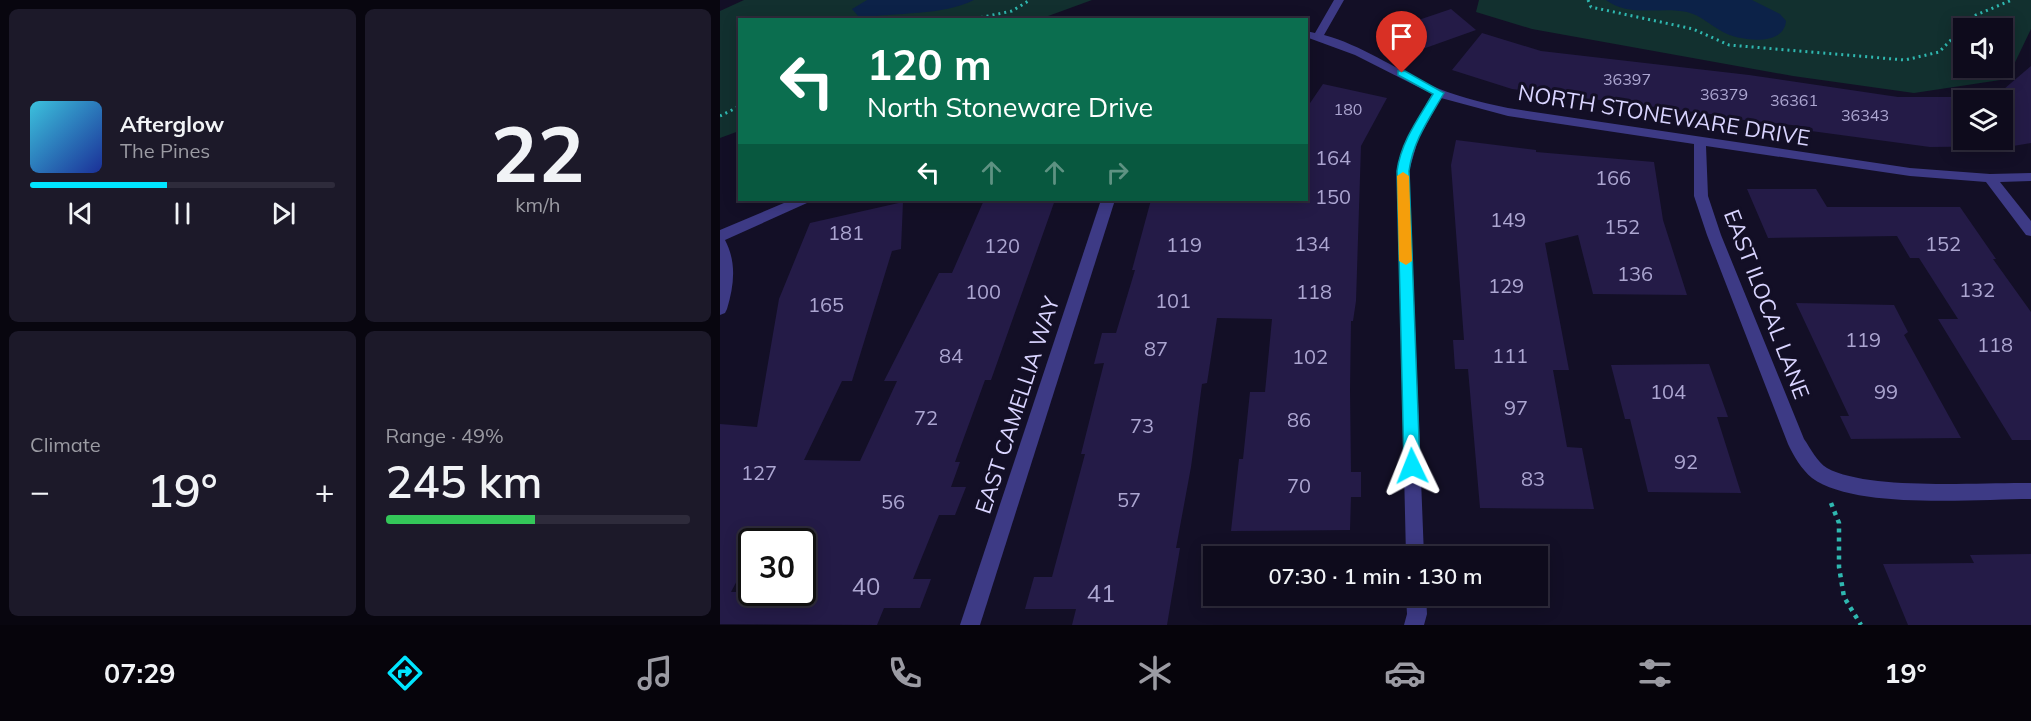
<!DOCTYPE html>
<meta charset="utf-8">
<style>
:root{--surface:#0e0b1c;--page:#1c1929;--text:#f1f3f6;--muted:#9b9ba3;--line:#2e2b3b;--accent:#00e5ff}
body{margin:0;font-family:Mulish,sans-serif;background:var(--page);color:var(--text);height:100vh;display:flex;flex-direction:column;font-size:22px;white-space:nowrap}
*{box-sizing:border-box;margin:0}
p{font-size:20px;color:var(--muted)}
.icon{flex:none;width:33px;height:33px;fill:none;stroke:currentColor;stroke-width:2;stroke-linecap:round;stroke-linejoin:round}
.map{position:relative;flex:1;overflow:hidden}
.drawer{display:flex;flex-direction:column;gap:9px;padding:9px;background:#08060f;width:720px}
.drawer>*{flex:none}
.hud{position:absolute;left:18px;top:18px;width:570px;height:183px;border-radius:0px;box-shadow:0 3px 15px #0003,0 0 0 2px var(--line);background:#0b6e4f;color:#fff;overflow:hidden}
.buttons{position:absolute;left:1233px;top:18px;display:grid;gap:12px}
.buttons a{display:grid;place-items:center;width:60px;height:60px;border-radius:0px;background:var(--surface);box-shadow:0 3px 15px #0003,0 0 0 2px var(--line);font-size:30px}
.speed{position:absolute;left:18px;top:528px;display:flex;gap:12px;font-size:30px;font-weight:700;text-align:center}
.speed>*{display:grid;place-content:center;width:78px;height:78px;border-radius:50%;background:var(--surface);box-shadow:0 3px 15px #0003,0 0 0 2px var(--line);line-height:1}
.speed .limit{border:3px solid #111;border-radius:9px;background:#fff;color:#111}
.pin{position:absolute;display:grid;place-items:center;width:51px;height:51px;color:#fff;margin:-62px -26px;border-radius:50% 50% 50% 0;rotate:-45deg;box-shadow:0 0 6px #0007}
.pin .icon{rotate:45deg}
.me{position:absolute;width:66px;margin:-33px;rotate:358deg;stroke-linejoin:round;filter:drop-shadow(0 0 4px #0008)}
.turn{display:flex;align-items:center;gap:21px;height:126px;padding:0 30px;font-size:27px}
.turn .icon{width:78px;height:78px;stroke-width:2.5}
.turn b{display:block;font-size:42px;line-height:51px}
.lanes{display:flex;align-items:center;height:57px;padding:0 30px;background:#0003;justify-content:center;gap:30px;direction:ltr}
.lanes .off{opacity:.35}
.big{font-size:45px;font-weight:600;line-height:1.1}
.drawer .widget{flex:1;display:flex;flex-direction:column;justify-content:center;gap:9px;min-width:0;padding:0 21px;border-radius:9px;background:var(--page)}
.drawer .dial{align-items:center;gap:0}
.dial b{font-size:78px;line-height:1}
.song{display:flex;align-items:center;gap:18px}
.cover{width:72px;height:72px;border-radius:9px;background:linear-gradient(135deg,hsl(190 70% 55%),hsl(230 70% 35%))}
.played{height:6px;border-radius:3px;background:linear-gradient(90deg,var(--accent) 45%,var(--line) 45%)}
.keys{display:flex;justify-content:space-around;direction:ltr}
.heat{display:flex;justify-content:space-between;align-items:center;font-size:33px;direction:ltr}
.charge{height:9px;border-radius:4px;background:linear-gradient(90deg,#34c759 49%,var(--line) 0)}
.drawer .tiles{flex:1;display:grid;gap:9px;grid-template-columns:repeat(2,1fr)}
.trip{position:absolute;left:483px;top:546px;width:345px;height:60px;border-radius:0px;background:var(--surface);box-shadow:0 3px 15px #0003,0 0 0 2px var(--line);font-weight:600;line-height:60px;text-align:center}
.tab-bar{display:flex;height:96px;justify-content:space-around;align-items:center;background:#06040b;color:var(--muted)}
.tab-bar .icon{width:42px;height:42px}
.tab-bar .current{color:var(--accent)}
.tab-bar b{font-size:27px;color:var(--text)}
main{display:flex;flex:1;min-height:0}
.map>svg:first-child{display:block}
.green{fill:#12302f;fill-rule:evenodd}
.water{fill:#0c2248}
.building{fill:#241b47;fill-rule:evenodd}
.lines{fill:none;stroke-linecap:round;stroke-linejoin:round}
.path-far1{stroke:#2fb8b0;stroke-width:3;stroke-dasharray:2 4;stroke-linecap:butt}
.path{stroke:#2fb8b0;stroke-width:4.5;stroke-dasharray:4 5;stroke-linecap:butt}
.street{fill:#3d3a85;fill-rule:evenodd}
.route{fill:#00e5ff;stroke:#0095a6;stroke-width:1.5}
.slow{fill:#f59e0b}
.labels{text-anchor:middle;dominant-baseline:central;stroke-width:6;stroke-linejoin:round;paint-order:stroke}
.far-number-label{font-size:16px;fill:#aca6d1}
.number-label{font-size:20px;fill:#aca6d1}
.street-label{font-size:22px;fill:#d9d4ff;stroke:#130f26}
.near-number-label{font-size:24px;fill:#aca6d1}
</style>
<main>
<section class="drawer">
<div class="tiles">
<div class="widget">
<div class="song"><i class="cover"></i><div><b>Afterglow</b><p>The Pines</p></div></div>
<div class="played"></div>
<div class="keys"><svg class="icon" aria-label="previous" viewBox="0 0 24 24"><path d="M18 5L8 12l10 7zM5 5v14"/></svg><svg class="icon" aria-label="pause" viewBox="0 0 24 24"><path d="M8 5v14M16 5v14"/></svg><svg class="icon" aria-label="next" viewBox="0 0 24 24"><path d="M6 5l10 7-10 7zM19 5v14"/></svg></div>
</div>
<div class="widget dial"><b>22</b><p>km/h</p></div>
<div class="widget"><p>Climate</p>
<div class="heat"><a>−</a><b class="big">19°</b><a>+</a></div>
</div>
<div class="widget"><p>Range · 49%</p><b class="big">245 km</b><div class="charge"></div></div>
</div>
</section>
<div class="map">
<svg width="1311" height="625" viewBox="0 0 1311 625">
<rect width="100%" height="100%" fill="#130f26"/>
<g class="green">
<polygon points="24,0 372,0 320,19 20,20 19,131 0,138 0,11"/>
<path d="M759 0H1311V29L1287 79 1194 93 1073 76 812 29 756 12ZM1244 28H1282V68H1244Z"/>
</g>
<g class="water">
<path d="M147 0H254C223 16 175 12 140 18L132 9Z"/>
<path d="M886 0H1032L1060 14 1066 21C1064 47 1019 41 1003 32 990 25 982 16 967 12 941 6 910 18 886 0Z"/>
</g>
<g class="building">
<polygon points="731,9 756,30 697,51 672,29"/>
<path d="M762 33 821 51 1029 75 1178 97H1240L1284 89 1311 66V143L1293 146 1210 147 1091 131 1090 127 1006 118V116L792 89 732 70ZM1244 100H1282V140H1244Z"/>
<polygon points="603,84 667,98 641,146 636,301 633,321 631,321 630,390 631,472 641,472 641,497 631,497 630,530 511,531 519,459 523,459 530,392 545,392 552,319 497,318 487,383 482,384 471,467 456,548 460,548 447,625 352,625 356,609 305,609 314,577 332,577 365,454 361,454 384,363 374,364 382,333 396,333 415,270 412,270 431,200 586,200 586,109"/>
<polygon points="736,140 816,150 816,152 934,162 943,220 967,295 873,294 858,235 825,243 849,370 833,370 847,447 862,448 874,509 760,508 748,369 735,369 733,340 744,340 731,165"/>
<polygon points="1027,189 1096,189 1107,207 1240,207 1276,259 1273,259 1311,312 1311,440 1292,440 1218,319 1238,319 1199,258 1190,258 1177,236 1048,238"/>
<path d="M264 200H335L271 380H265L235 462H240L231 487H246L235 515H219L193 579H211L200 608H164L157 625 0 624V424L37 427 59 299 90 223 183 202 181 249 172 251 132 381H122L84 460 140 461 177 381H164L219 273H232ZM43 529 82 530V592H11L32 552V542H37Z"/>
<polygon points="1076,303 1174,305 1188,332 1184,335 1241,438 1131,439 1120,416 1129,416"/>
<polygon points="989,364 1008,417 997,417 1021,493 928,492 910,419 905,419 891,365"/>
<polygon points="1311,554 1311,625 1188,625 1163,564 1254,563 1250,555"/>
</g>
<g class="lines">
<g class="path-far1">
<polyline points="868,0 871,7 973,29 1009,45 1185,60 1219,52 1256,15 1292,0"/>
<polyline points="249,20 292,11 310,0"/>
<polyline points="0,116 20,106"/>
</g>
<polyline class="path" points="1111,503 1119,523 1119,567 1124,597 1141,625"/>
<g class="street">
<path d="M614 0H624L604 35C641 45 674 68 708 84 734 96 760 102 788 108L1190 168 1270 174 1311 173V181L1280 182 1311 221V236L1306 235 1266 182 1190 176 986 146 988 196 1001 235 1084 439C1091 449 1097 462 1107 468 1149 491 1261 482 1311 483V499C1256 499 1136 510 1092 478 1082 470 1073 455 1068 444L987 235 974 196V144L788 116 721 98 698 140 689 171 704 556H686L677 171 686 140 712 94 635 55 586 37V31L595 33Z"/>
<path d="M71 200H89L87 203 5 240C17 263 14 285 7 309L5 313 0 315V230Z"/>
<polygon points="381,200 395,200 260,625 240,625"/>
<polygon points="686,596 706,596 707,614 704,625 684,625 687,614"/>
</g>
</g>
<path class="route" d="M678 71H685L724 93C709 119 693 141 689 171L700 466 698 471 692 473 687 471 684 466 677 171C681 142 698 119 713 94L678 75Z"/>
<polygon class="slow" points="683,172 689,176 692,261 686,265 679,261 677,176"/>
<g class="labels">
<g class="far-number-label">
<text x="907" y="79">36397</text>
<text x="1004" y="94">36379</text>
<text x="1074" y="100">36361</text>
<text x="628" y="109">180</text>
<text x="1145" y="115">36343</text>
</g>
<g class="number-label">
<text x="613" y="157">164</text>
<text x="893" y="177">166</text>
<text x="613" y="196">150</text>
<text x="788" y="219">149</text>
<text x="902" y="226">152</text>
<text x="126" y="232">181</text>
<text x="592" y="243">134</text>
<text x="1223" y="243">152</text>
<text x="464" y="244">119</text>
<text x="282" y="245">120</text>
<text x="915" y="273">136</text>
<text x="786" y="285">129</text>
<text x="1257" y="289">132</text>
<text x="263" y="291">100</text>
<text x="594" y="291">118</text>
<text x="453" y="300">101</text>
<text x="106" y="304">165</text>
<text x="1143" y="339">119</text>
<text x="1275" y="344">118</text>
<text x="436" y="348">87</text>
<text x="231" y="355">84</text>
<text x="790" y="355">111</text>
<text x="590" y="356">102</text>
<text x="948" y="391">104</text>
<text x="1166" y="391">99</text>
<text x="796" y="407">97</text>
<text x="206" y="417">72</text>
<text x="579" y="419">86</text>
<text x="422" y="425">73</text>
<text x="966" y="461">92</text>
<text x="39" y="472">127</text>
<text x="813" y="478">83</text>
<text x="579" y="485">70</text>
<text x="409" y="499">57</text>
<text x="173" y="501">56</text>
</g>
<g class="street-label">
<text transform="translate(944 115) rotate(9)">NORTH STONEWARE DRIVE</text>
<text transform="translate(1047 304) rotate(69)">EAST ILOCAL LANE</text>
<text transform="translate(297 405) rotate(-72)">EAST CAMELLIA WAY</text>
</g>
<g class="near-number-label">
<text x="146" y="586">40</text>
<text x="381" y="593">41</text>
</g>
</g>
</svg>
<div class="buttons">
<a><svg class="icon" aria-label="sound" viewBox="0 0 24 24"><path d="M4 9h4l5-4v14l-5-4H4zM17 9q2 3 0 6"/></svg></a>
<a><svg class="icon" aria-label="layers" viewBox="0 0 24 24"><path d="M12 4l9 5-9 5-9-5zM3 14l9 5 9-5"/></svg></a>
</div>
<div class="speed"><div class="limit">30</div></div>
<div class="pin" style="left:682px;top:73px;background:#d93025"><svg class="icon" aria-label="arrive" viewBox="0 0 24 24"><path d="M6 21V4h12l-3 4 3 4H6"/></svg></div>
<svg class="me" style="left:692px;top:466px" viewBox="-20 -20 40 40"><path d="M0-17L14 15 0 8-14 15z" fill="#00e5ff" stroke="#fff" stroke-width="4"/></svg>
<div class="trip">07:30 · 1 min · 130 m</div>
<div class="hud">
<div class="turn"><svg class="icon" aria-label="left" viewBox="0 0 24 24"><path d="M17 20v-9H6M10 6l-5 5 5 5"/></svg><div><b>120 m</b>North Stoneware Drive</div></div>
<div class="lanes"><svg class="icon" aria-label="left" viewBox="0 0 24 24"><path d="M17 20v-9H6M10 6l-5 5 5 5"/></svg><svg class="icon off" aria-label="ahead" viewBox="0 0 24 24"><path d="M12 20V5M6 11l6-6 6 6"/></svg><svg class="icon off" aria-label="ahead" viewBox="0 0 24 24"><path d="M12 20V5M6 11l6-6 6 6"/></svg><svg class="icon off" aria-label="right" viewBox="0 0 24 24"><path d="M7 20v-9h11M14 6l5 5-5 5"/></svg></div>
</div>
</div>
</main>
<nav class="tab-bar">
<b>07:29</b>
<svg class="icon current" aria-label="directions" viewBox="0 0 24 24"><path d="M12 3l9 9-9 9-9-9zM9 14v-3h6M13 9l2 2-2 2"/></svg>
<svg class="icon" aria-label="music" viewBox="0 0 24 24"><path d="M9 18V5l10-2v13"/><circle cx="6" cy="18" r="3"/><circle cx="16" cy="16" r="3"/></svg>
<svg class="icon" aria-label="phone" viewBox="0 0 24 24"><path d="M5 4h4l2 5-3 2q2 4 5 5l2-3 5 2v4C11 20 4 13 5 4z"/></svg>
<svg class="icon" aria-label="climate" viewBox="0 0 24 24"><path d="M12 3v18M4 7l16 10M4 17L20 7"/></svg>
<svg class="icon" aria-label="car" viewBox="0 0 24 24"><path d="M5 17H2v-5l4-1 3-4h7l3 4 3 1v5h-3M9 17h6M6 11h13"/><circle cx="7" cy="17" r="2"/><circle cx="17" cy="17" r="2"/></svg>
<svg class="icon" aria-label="filters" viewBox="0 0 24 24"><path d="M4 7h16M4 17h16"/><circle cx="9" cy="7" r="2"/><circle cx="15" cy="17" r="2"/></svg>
<b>19°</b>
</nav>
